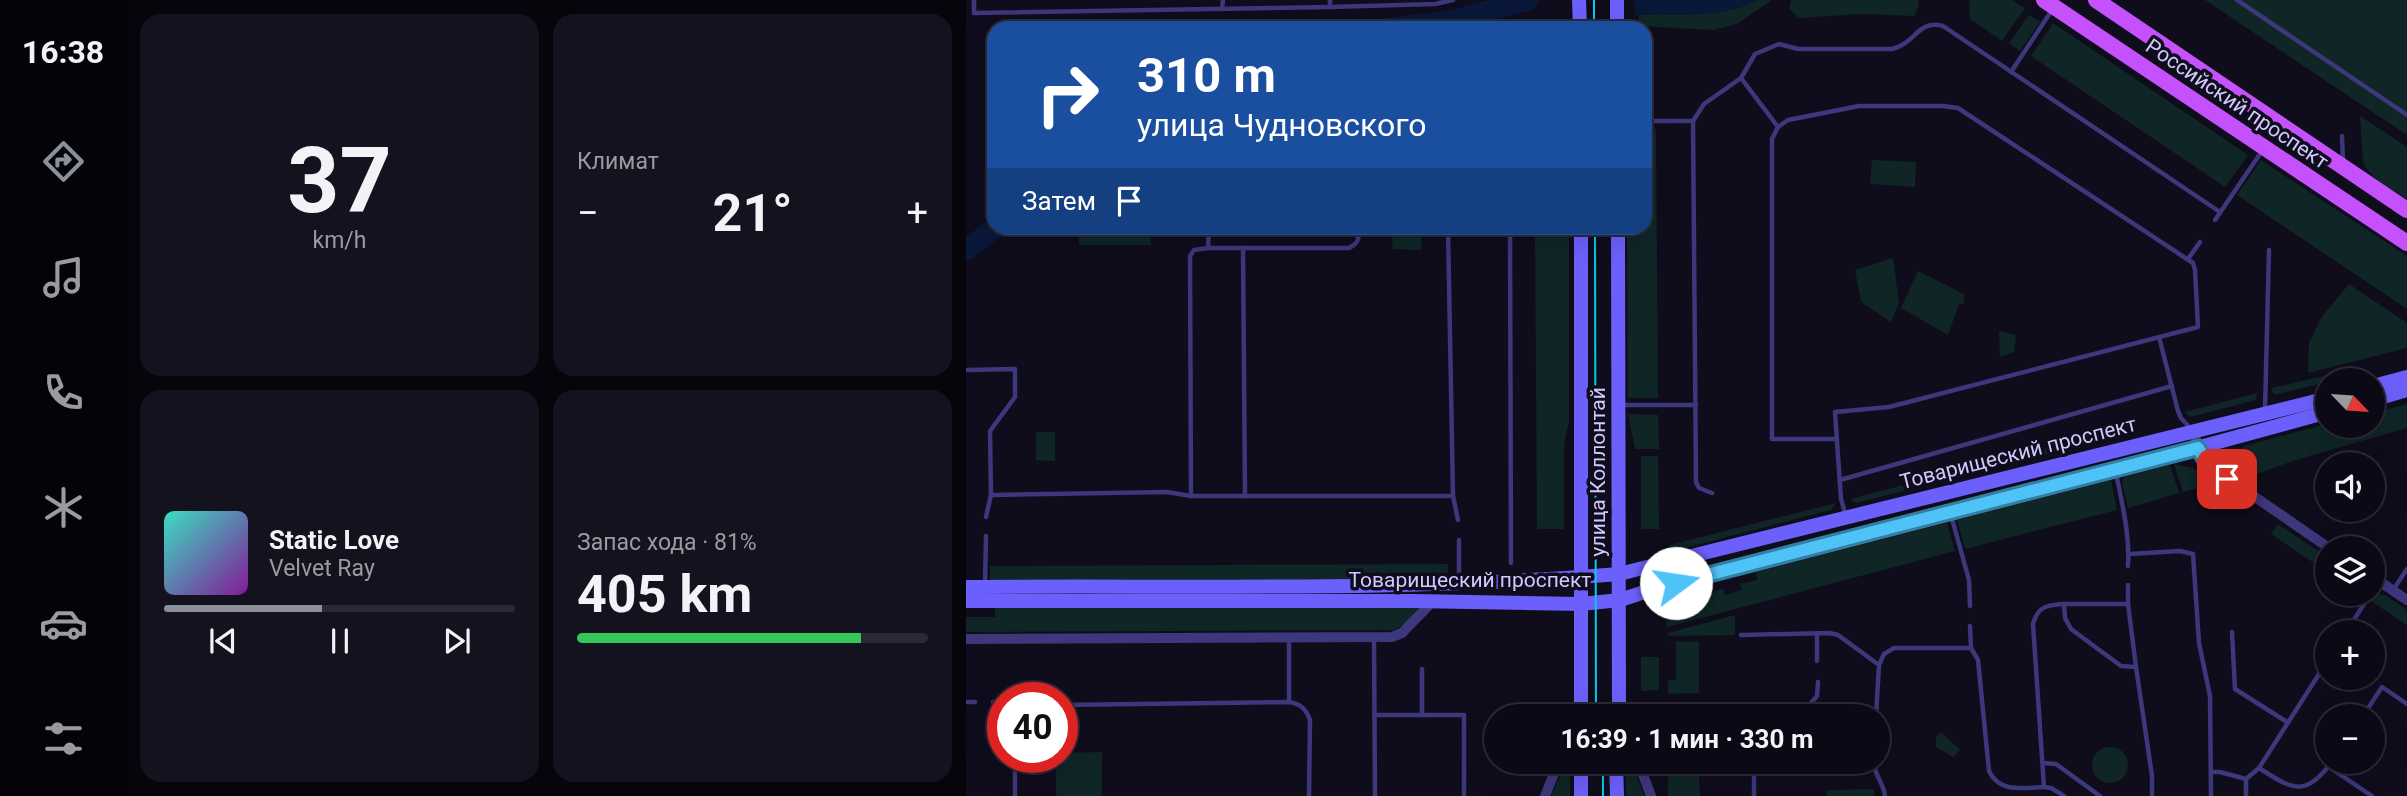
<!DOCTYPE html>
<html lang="ru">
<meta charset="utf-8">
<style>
:root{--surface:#0b0915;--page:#14121e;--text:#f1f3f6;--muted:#9a9aa0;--line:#2b2a34;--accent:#8c9099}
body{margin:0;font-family:Roboto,sans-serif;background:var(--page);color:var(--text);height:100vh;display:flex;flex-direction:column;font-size:26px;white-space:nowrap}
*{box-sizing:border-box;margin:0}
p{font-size:23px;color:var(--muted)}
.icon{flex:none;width:38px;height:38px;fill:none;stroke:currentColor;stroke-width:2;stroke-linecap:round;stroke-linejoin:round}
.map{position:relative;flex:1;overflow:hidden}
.panel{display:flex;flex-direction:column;gap:14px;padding:14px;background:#06050c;width:840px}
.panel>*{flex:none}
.hud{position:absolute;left:21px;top:21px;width:665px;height:214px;border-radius:21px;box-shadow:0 7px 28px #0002,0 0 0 2px var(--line);background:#1a4fa0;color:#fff;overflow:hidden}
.needle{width:46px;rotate:115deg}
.controls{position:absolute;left:1349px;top:368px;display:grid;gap:14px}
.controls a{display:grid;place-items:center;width:70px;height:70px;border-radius:50%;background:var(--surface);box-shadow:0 7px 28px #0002,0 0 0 2px var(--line);font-size:35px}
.speed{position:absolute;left:21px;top:682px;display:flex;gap:14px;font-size:35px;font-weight:700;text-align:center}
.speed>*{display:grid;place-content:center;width:91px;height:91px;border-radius:50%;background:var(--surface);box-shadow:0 7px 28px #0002,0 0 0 2px var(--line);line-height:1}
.speed .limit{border:10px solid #d22;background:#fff;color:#111}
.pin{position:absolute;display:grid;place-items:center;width:60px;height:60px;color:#fff;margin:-30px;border-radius:14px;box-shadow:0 4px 10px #0006}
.me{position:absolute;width:77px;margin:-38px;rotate:76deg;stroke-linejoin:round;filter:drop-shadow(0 0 5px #0008)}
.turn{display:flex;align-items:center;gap:24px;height:147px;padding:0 35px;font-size:32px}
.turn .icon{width:91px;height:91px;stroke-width:2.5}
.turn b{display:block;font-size:49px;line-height:60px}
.then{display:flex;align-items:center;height:66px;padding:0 35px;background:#0003;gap:14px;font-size:26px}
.big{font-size:52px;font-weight:700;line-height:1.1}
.panel .card{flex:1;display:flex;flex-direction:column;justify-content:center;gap:10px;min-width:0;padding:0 24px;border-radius:21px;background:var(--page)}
.panel .dial{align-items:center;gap:0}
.dial b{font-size:91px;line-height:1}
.song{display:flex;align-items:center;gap:21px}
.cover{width:84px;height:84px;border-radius:10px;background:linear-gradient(135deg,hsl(170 70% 55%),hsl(290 70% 35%))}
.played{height:7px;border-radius:4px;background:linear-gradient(90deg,var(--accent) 45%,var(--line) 45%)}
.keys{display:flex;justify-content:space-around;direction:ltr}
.heat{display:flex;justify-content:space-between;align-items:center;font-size:38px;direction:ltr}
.charge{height:10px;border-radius:5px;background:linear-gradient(90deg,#34c759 81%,var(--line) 0)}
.panel .tiles{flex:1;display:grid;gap:14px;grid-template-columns:repeat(2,1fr)}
.trip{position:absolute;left:518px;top:704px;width:406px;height:70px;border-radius:35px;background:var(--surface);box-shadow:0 7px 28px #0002,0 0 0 2px var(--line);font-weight:700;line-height:70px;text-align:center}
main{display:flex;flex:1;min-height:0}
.tabs{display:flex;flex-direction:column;width:126px;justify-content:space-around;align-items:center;background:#040408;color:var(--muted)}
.tabs .icon{width:49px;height:49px}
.tabs .active{color:var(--accent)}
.tabs b{font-size:32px;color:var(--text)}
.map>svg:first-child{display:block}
.green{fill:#0f2526}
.water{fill:#091838}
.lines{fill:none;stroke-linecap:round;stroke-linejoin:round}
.river{stroke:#091838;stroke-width:21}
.lane{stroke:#3d377b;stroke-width:4.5}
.street{stroke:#3d377b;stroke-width:10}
.secondary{stroke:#6c60fc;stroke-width:14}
.primary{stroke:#c551fc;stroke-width:16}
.tram{stroke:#04caee;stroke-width:2}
.route-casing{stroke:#337fa1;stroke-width:18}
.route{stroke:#4fc3f7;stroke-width:12}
.labels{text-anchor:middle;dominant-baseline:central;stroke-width:7;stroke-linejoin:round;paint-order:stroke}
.street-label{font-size:21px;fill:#d1c8fe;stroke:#0f0c1c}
</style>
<main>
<nav class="tabs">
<b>16:38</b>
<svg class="icon active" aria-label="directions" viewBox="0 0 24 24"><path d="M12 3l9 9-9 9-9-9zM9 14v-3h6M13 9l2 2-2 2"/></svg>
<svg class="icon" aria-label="music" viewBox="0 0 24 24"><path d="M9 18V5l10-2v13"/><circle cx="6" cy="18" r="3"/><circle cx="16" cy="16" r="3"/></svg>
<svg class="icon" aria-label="phone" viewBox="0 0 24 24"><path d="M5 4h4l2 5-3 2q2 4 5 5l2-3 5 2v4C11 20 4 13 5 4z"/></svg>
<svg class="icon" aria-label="climate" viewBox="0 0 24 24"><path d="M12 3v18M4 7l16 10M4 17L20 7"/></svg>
<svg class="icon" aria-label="car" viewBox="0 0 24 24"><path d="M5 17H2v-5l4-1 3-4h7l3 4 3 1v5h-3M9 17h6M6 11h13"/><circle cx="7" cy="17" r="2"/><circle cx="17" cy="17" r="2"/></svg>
<svg class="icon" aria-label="filters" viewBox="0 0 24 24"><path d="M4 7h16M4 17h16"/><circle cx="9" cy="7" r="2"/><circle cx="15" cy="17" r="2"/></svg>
</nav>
<section class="panel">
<div class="tiles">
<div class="card dial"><b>37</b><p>km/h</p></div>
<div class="card"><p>Климат</p>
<div class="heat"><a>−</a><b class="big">21°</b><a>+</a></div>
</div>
<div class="card">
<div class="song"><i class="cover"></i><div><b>Static Love</b><p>Velvet Ray</p></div></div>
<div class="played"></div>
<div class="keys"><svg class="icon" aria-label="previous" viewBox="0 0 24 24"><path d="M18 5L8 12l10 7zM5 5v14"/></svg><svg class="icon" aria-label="pause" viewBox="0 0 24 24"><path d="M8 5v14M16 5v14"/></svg><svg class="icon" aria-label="next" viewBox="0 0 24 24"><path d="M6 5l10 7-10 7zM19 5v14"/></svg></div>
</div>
<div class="card"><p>Запас хода · 81%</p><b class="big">405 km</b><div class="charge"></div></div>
</div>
</section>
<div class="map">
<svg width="1441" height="796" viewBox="0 0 1441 796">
<rect width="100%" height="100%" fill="#0f0c1c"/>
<g class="green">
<path d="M791 0H806L771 24 747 30 673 26V15C712 13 756 19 791 0Z"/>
<polygon points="825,0 952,0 953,5 948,16 896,14 832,18 823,8"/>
<polygon points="1003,0 1046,0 1059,8 1036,41 1004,19"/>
<polygon points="1239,0 1441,0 1441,135"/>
<polygon points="1063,15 1074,22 1054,51 1043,43"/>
<polygon points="1087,23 1282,155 1259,187 1065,56"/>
<path d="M1394 116 1441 147V199C1426 189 1404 179 1397 162Z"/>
<polygon points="679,129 690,129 692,398 662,398 661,228 679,228"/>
<polygon points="906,160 950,162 949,187 904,184"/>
<polygon points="1295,160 1441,256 1441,309 1271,195"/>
<rect x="113" y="228" width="72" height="17"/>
<polygon points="427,228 456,228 455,250 426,249"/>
<polygon points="569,228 603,228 603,421 598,445 598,529 571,529"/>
<polygon points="927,258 933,303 925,322 895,302 889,270"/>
<polygon points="952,271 998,294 998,304 993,304 982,335 935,308"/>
<polygon points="1383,284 1441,323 1441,348 1342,373 1343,343 1355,318"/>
<polygon points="1033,331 1050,335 1048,352 1034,357"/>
<polygon points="1380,371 1382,377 1362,380 1361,382 1309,395 1306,392 1305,388"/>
<polygon points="1291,393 1290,400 1224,417 1219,412"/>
<polygon points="1441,404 1441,428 1330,460 1277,479 1270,475 1265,467 1268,454 1278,446 1361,424 1407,425 1407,413"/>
<polygon points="662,414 692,415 693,449 669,449"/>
<polygon points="70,432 89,432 89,461 70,460"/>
<polygon points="1135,434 1137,440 890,503 884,499"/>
<polygon points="675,456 692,456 693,529 675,529"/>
<polygon points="1208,464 1227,468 1250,483 1217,492"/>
<polygon points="1204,465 1213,493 1162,508 1156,483 1158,477"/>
<polygon points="1145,480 1151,510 999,549 991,520"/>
<polygon points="870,503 865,510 704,552 703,545"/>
<polygon points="981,523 989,551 701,627 700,602 757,589 759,595 776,590 774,584 791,580 790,572"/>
<polygon points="1312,524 1361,557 1361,572 1305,534"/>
<polygon points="482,564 482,574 456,580 24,581 24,566"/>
<polygon points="1413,594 1419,595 1441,610 1441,625 1405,601"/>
<polygon points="29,607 452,608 439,624 428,630 0,632 0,617 29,617"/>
<polygon points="769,615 769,635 702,636 702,633"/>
<polygon points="702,641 733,642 733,693 702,694 702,680 710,680 710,642"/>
<polygon points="675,657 693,657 693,690 675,691"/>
<rect x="702" y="703" width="31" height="13"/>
<polygon points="975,732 994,750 987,757 970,747 970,737"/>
<circle cx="1144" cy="765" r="18"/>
<polygon points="136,752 136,796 90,796 90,758 96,758 96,753"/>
<polygon points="662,761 666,763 678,796 660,796 660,764"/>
<polygon points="600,763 604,766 604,796 585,796"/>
<polygon points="702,775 733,775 734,796 702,796"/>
<polygon points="908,789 908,796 861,796 861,790"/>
</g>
<path class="water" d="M669 0H791C755 19 709 13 669 15Z"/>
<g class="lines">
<g class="river">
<polyline points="424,28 484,21 562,0"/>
<polyline points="0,250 29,228"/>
</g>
<g class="lane">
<polyline points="8,0 8,13 364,7 469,4 487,0"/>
<polyline points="1271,0 1441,115"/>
<polyline points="364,7 364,0"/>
<polyline points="256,9 257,0"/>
<polyline points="1045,72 1086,10"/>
<path d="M775 78 789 54 813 44 832 49H926C949 44 952 19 977 26L1254 212"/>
<polyline points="679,121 727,121 730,482 733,488 746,493"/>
<polyline points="727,121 738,104 775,78 812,127"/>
<polyline points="1376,136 1377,162"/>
<polyline points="1249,220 1296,151"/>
<path d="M243 228 242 248H383C393 243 393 238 393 228"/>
<polyline points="482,228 487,496 492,520"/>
<polyline points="544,228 545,563"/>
<polyline points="277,248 279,496"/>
<polyline points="1222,259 1234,242"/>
<polyline points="1193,337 1212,411 1215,418 1226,430"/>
<polyline points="0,370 49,369 49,397 24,431 25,495 201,492 225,496 487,496"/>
<polyline points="653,405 730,405"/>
<polyline points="1299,410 1303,250"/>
<polyline points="869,439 806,439 806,139 812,127 822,120 893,106 977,106 992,108 1227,263 1229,270 1232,327 923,407 869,412 875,499 880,516"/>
<path d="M1150 473C1156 503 1164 535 1162 566"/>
<polyline points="874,480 1206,386"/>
<polyline points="225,496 224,256 228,250 242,248"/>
<polyline points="985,515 1003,580 1004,606"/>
<polyline points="20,517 25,495"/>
<polyline points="493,540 493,582"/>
<polyline points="1163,554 1214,551 1227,554 1233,643 1244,696 1245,796"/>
<polyline points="19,584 20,536"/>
<polyline points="1162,585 1162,604 1170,667"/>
<polyline points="1427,590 1441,569"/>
<polyline points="1098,604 1162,604"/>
<polyline points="1004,626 1005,648"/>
<polyline points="1266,632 1269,689 1321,722"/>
<polyline points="1380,632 1405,593"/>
<polyline points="851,634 851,661"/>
<polyline points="775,635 863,633 872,635 913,665 910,716"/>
<polyline points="408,638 409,796"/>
<polyline points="323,640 323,702"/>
<path d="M913 665 918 654 928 648H1005L1012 660 1023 771C1033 793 1057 788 1078 787L1067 624C1072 606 1081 605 1098 604L1099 618 1105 629 1155 666 1170 667 1186 776V796"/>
<polyline points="456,669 456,713"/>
<polyline points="0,702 9,702"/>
<polyline points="27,702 37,704"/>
<path d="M96 705 323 702C335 704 340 709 344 720L343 796"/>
<polyline points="843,705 851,696 852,682"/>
<polyline points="408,715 498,715 498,796"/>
<polyline points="788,716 788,705 843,705 843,716"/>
<polyline points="1397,716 1416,687 1441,704"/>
<polyline points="843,761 843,769 907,769"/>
<path d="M908 761C907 774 918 783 919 796"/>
<polyline points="1077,763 1090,764 1134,796"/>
<polyline points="1363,767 1406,796"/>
<path d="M1293 768C1330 792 1339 796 1367 761"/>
<polyline points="1245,772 1254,772 1280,779 1293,768 1362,660"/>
<polyline points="1280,779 1280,796"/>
<polyline points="1078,787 1085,788 1098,796"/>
<polyline points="49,796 49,758"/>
<polyline points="788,796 788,761"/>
</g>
<g class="street">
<polyline points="1227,432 1239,460 1250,470 1363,548"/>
<polyline points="1407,577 1441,600"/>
<polyline points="0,639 426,637 436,633 467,601"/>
<polyline points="672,761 685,796"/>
<polyline points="579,796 593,761"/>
</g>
<g class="secondary">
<polyline points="613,0 614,28"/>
<polyline points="651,0 651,28"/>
<polyline points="615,228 615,716"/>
<polyline points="652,228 653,716"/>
<polyline points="1407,386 1441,377"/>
<polyline points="1407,400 1441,390"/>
<path d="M0 587C218 585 436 592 653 574L1362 398"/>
<polyline points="0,601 448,601 615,604 654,600 694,587 1201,456 1362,412"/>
<polyline points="615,761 615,796"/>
<polyline points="650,761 651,796"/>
</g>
<g class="primary">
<polyline points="1078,0 1441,243"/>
<polyline points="1130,0 1441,210"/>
</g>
<g class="tram">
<polyline points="628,0 628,28"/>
<polyline points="629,228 630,716"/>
<polyline points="637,761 637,796"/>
</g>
</g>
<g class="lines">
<defs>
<polyline id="route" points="710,583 1232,448 1239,460 1261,479"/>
</defs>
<use href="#route" class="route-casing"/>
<use href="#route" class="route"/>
</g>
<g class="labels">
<g class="street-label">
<text transform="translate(1271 104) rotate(34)">Российский проспект</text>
<text transform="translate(1052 453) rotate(-14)">Товарищеский проспект</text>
<text transform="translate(632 472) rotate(-90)">улица Коллонтай</text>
<text x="504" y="580">Товарищеский проспект</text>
</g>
</g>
</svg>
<div class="controls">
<a><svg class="needle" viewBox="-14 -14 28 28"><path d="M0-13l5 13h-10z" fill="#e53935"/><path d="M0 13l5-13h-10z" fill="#9a9aa0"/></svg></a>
<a><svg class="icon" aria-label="sound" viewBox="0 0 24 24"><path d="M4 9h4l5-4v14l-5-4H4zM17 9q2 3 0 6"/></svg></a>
<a><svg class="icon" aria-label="layers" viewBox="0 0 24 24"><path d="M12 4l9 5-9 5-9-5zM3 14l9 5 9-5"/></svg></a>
<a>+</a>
<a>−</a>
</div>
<div class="speed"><div class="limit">40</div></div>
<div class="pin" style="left:1261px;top:479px;background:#d93025"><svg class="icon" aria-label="arrive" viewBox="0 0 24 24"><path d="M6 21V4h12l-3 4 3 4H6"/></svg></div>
<svg class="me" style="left:710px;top:583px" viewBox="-20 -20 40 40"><circle r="19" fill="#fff"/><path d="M0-13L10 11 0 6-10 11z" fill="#4fc3f7"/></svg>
<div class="trip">16:39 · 1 мин · 330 m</div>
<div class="hud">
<div class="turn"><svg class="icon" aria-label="right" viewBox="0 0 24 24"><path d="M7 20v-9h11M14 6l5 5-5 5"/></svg><div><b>310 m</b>улица Чудновского</div></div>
<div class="then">Затем<svg class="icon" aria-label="arrive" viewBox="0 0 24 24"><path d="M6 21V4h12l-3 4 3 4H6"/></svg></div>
</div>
</div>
</main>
